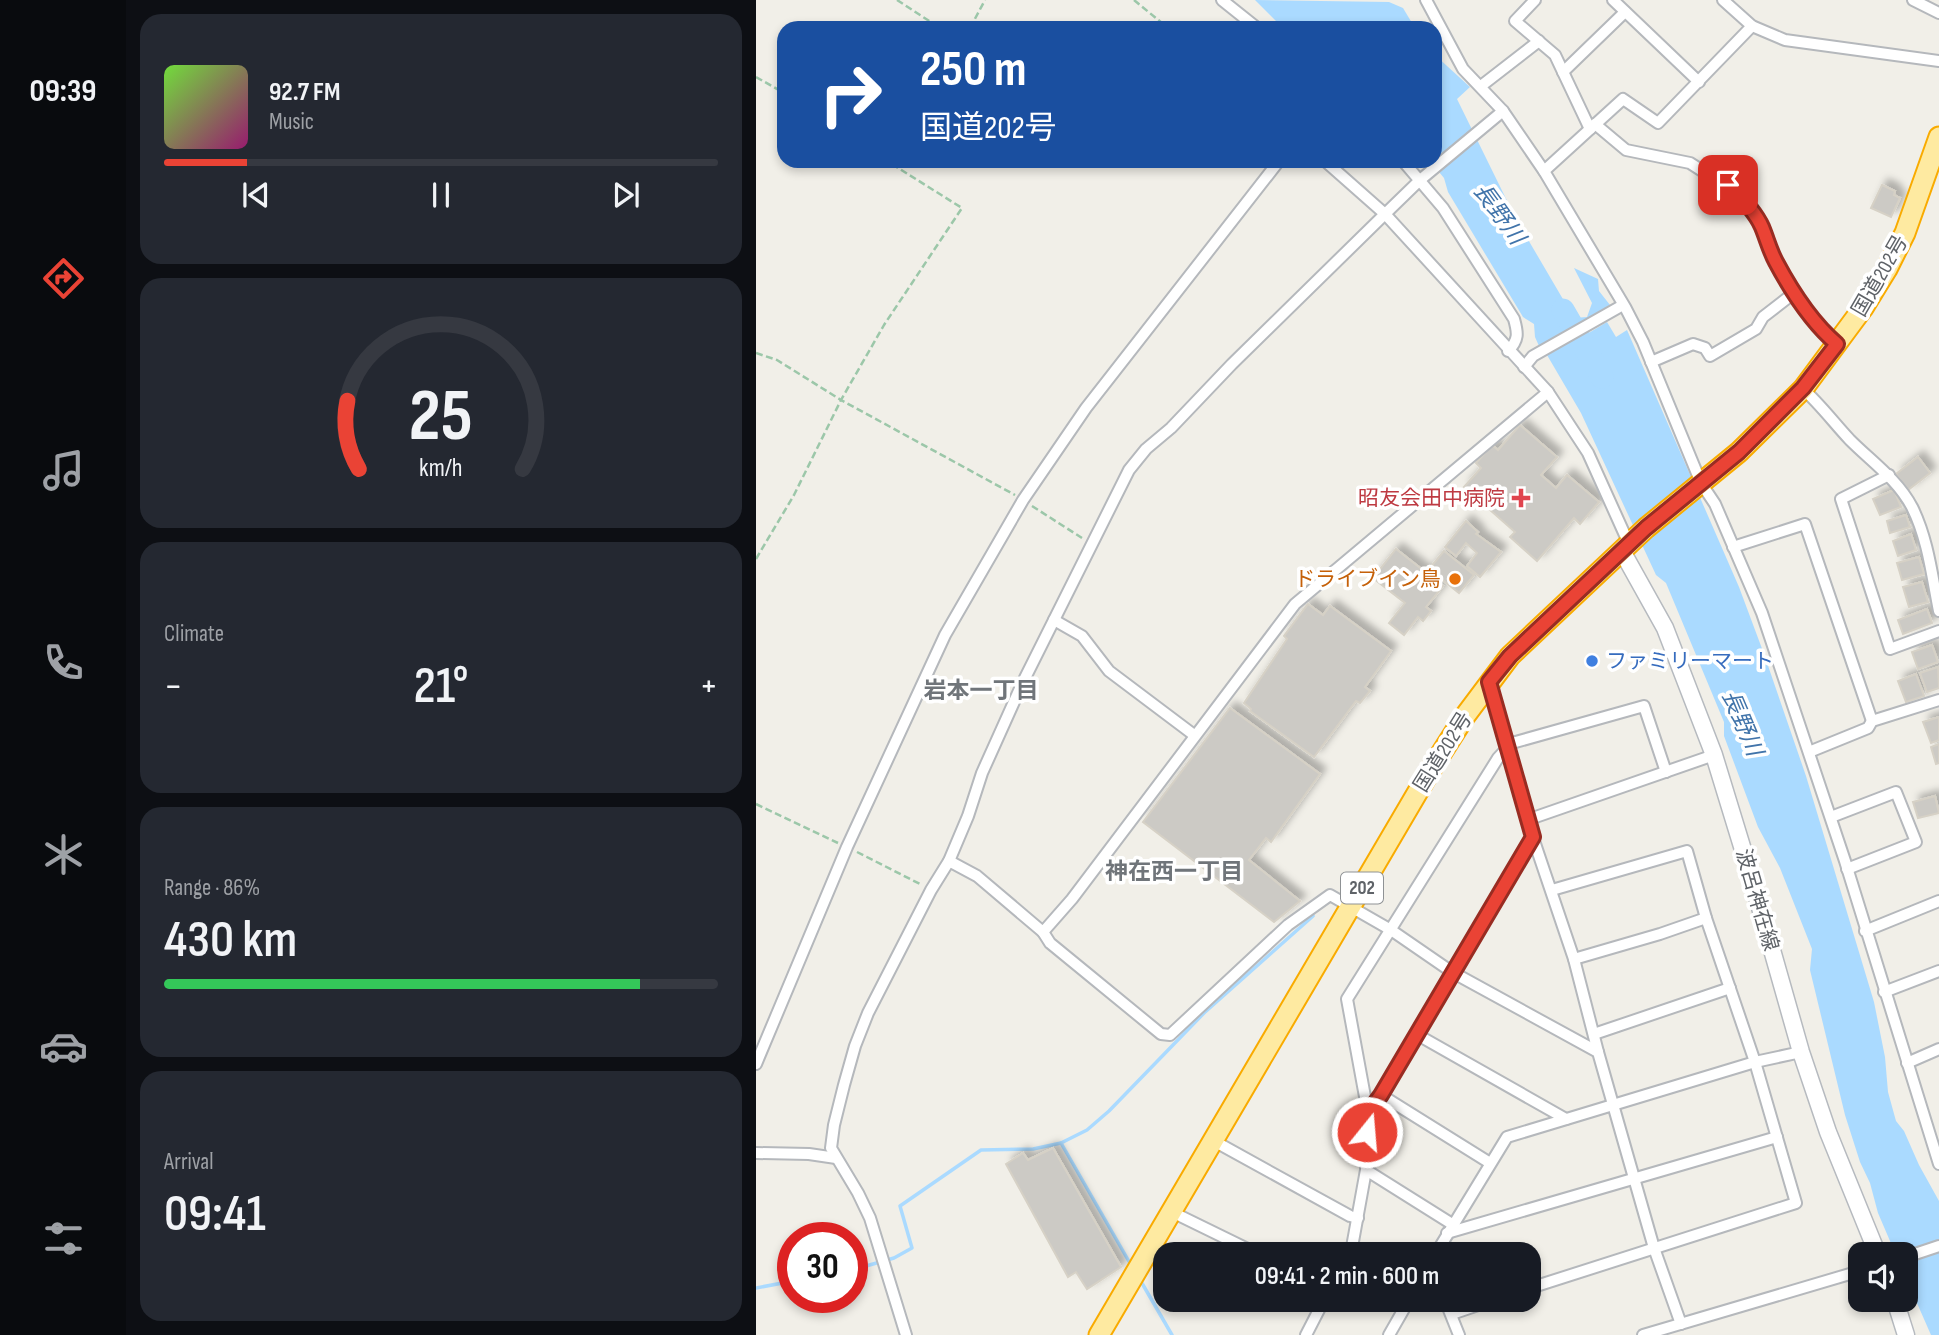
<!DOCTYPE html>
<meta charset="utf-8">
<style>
:root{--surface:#171b24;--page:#242831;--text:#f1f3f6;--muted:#9ea1a6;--line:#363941;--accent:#ea4335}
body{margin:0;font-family:"Sofia Sans Condensed","Noto Sans JP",sans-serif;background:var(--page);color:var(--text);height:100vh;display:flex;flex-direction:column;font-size:26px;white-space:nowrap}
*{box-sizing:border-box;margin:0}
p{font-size:23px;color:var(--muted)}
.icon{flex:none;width:38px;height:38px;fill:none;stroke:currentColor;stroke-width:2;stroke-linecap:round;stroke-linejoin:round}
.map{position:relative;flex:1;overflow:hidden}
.side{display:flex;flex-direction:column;gap:14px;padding:14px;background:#0d0f14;width:630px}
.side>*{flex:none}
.guide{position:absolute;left:21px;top:21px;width:665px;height:147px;border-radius:21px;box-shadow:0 4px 10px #0003;background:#1a4fa0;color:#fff;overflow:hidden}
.tools{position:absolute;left:1092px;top:1242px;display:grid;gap:14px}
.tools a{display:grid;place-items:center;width:70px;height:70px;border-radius:14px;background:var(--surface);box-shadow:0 4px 10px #0003;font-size:35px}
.speed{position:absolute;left:21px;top:1222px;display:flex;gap:14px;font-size:35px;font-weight:700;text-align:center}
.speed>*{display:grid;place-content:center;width:91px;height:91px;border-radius:50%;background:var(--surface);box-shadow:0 4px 10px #0003;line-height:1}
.speed .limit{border:10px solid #d22;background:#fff;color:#111}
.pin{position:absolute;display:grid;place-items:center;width:60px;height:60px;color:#fff;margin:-30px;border-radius:14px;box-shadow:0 4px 10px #0006}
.me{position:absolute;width:77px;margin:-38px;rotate:17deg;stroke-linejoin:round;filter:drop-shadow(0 0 5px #0008)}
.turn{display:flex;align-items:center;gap:24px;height:147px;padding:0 28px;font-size:32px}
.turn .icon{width:91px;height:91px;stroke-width:2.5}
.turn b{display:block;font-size:49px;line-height:60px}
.big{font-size:52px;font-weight:600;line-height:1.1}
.side .widget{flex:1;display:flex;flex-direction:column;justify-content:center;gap:10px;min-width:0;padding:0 24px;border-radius:21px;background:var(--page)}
.side .dial{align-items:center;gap:0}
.dial svg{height:182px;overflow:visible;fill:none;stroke:var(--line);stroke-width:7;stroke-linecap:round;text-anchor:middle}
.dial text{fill:var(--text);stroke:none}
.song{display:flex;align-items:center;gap:21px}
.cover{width:84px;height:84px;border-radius:10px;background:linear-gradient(135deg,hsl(100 70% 55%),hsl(320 70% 35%))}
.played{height:7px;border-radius:4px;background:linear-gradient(90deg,var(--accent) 15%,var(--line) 15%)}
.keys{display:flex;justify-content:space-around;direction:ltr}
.heat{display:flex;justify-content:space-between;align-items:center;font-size:38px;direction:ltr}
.charge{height:10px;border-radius:5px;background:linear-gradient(90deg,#34c759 86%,var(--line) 0)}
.trip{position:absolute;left:397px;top:1242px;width:388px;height:70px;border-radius:21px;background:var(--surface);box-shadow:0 4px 10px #0003;font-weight:600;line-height:70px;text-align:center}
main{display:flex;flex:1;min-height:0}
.tabs{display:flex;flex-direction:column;width:126px;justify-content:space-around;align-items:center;background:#090b0e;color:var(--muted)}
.tabs .icon{width:49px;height:49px}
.tabs .current{color:var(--accent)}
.tabs b{font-size:32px;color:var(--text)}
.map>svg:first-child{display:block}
.water{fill:#aadaff}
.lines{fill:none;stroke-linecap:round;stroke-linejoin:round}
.stream{stroke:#aadaff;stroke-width:3.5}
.river{stroke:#aadaff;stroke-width:23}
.building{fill:#cccac5;stroke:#d6d1c6;stroke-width:2;filter:url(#shadow)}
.minor-casing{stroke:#b5b8bc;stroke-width:14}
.secondary-casing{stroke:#b6babf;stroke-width:19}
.trunk-casing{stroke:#f9ab00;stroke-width:23}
.path{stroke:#9cc7a9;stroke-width:2.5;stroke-dasharray:7 3.5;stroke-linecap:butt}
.minor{stroke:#fff;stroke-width:10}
.secondary{stroke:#fff;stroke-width:16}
.trunk{stroke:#feeaa1;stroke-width:19}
.route-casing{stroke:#982c22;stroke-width:18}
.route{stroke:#ea4335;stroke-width:12}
.health-dot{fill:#e0444e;stroke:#fff;stroke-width:2.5}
.food-dot{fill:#e8710a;stroke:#fff;stroke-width:2.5}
.shop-dot{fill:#3f7fe0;stroke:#fff;stroke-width:2.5}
.labels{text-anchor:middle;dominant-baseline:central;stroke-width:7;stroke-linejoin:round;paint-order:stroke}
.shield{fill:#fff;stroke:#8f9295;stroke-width:2}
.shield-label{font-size:19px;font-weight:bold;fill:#5f6368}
.street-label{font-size:21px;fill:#5f6368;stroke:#fff}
.health-label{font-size:21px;fill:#be3a42;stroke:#fff;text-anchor:end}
.food-label{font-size:21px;fill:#c56008;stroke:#fff;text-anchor:end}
.shop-label{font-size:21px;fill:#366cbe;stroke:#fff;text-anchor:start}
.water-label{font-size:23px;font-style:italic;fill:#4174aa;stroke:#fff}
.neighbourhood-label{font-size:23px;font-weight:bold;fill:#70757a;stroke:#fff}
</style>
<main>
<nav class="tabs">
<b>09:39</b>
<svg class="icon current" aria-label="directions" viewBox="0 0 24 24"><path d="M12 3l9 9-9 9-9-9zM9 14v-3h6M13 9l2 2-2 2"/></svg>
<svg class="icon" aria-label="music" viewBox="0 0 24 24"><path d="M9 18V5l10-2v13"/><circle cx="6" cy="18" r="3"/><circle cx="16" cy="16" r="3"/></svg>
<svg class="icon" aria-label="phone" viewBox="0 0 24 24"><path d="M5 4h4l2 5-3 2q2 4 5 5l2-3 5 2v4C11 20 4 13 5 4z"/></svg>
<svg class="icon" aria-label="climate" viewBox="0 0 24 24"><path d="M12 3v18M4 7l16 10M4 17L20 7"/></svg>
<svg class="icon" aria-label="car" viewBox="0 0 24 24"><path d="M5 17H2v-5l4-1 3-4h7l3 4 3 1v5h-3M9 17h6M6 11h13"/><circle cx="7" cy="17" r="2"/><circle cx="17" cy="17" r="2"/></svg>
<svg class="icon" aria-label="filters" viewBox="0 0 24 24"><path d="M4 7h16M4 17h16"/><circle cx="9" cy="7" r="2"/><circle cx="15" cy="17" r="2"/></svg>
</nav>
<section class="side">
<div class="widget">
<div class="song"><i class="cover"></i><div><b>92.7 FM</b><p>Music</p></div></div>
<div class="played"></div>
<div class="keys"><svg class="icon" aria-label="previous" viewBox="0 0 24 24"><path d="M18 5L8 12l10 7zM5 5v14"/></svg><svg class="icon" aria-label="pause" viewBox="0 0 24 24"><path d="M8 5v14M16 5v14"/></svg><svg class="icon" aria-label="next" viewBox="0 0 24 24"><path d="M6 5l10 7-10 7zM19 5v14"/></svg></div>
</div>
<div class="widget dial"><svg viewBox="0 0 100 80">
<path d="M14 69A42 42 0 1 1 86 69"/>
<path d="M14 69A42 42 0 0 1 9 39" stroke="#ea4335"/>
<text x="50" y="56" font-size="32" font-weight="700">25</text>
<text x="50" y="72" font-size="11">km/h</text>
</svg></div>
<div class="widget"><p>Climate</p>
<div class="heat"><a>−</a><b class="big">21°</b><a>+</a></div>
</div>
<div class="widget"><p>Range · 86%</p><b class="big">430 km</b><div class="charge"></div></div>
<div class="widget"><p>Arrival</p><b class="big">09:41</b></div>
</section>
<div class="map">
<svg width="1183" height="1335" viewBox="0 0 1183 1335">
<defs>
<filter id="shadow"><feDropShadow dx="6" dy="-6" stdDeviation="3.5" flood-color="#0004"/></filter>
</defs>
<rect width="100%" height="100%" fill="#f1efe8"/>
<g class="water">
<polygon points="499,0 633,2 647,8 659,28 527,28"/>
<polygon points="679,55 714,87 701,99 760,219 818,318 831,317 836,303 818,268 842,279 843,291 854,305 783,346 779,337 778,324 767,317 692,192 688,178 674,161 679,161"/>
<polygon points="851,322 860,337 871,330 983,587 1008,654 1050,776 1118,1002 1129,1057 1132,1092 1140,1121 1148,1131 1163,1165 1183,1201 1183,1335 1175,1335 1150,1278 1150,1255 1140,1255 1122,1213 1114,1183 1104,1162 1089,1115 1054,970 1056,949 1024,868 1002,827 968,736 968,722 910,583 900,575 825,413 791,355 814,342 823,357 837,349 831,334"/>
</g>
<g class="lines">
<g class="stream">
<polyline points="305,1143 375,1265"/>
<polyline points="96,1270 138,1258 156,1248 144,1206 225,1150 277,1149 305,1143 331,1130 353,1111 448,1013 557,916"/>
<polyline points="383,1278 416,1335"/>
<polyline points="0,1288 37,1281"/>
</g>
<polyline class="river" points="807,310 846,377"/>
</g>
<g class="building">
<polygon points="1126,185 1139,191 1138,195 1144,198 1135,217 1115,208"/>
<polygon points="764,425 801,457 785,475 800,488 811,475 843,502 824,524 818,518 781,561 754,537 759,532 708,487 725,468 720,463 736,445 742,450"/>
<polygon points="1162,457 1174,473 1152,490 1140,474"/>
<polygon points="1138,490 1145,507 1124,515 1117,499"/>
<polygon points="1150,515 1154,527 1134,533 1131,521"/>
<polygon points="710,521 722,532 720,534 745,552 724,577 711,566 721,553 710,543 700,556 689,547"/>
<polygon points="1155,534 1160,550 1142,556 1137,541"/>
<polygon points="640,549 687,586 670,607 675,611 667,621 662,617 648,635 633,623 649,603 617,578"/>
<polygon points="688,551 718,575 703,593 673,569"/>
<polygon points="1163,557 1168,574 1146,580 1141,563"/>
<polygon points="1166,582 1172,602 1153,607 1147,587"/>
<polygon points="552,604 567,615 574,606 635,651 609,687 614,691 604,703 600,701 558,757 494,711 495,709 488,703 531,639 528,636"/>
<polygon points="1171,609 1176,623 1147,634 1142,620"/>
<polygon points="1176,645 1182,662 1162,669 1156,652"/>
<polygon points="1182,667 1183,688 1171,692 1164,673"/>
<polygon points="1160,674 1168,696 1150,702 1142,681"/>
<polygon points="474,708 564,774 515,842 510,838 493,860 544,901 518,922 387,822"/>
<polygon points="1183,717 1183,740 1175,743 1167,722"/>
<polygon points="1183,744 1183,763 1180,764 1175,747"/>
<polygon points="1179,796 1183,813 1162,818 1157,802"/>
<polygon points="297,1148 365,1267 331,1289 320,1272 312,1277 250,1164 267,1153 272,1160"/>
</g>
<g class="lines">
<defs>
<g id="minor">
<polyline points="466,0 501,28"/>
<polyline points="670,0 707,69 747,111 788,171 869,307 887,342 945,483 959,504 1006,613 1089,861 1183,1164"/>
<polyline points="779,0 759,21 799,55 834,129"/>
<polyline points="857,0 943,82"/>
<polyline points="967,0 996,26 1029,40 1183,61"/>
<polyline points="1157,0 1183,13"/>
<polyline points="807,72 869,12"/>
<polyline points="725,86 783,41"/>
<polyline points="839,124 870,150 934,163 962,181 972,185 986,198 1005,224 1020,262 1038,293 1066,331 1081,344"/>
<polyline points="569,161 629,214 792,392 832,453 873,544"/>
<path d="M647 161 687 208 758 319C762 333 763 340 752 351"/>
<polyline points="788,171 867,99 902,123 996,26"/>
<polyline points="895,362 937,344 949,348 954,356 1000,329 1007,317 1038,293"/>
<polyline points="768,367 777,356 867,305"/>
<path d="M1047 389C1064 404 1078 423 1094 440 1116 462 1141 479 1156 507 1172 539 1176 576 1183 611"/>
<polyline points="1133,475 1085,499 1134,649 1183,631"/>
<polyline points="977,547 1049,524 1116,721"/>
<polyline points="298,620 326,636 353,671 438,735"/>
<polyline points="733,682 771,820 818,959 842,1052"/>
<polyline points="1053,752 1112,728 1116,721 1183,700"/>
<polyline points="1075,817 1140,792 1160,842 1091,869"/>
<polyline points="771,820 958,755"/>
<polyline points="193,861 221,876 287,932 316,899 539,604 792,392"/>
<polyline points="1109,931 1183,901"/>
<polyline points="287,932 294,943 405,1034 414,1035 532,925 574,895 635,930 696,972 842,1052 898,1248 925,1324"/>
<polyline points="818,959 904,934 950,918"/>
<polyline points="1128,992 1183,971"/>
<polyline points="660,1034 810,1119"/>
<polyline points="838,1034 974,988"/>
<polyline points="1151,1063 1183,1049"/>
<polyline points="0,1064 91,847 189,635 267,500 330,408 523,161"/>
<polyline points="625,1095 734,1163"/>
<polyline points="612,1113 625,1095 777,837"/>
<polyline points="458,1141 594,1216 602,1218"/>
<polyline points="0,1153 53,1154 80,1158"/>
<polyline points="610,1170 696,1224"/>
<polyline points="416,1212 504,1255"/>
<polyline points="691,1233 1021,1137"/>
<polyline points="592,1255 596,1247 610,1170 612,1113 591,999 742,758 756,743 888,706 910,772"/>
<polyline points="679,1255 751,1137 999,1062 1045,1052"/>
<polyline points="1150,1257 1183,1246"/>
<polyline points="774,1288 1040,1203 999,1062 950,918 931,851 796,890"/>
<polyline points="689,1300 703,1335"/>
<polyline points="696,1314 737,1300"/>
<polyline points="150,1335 114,1218 102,1193 75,1148 78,1125 88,1085 99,1046 112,1013 175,890 193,861 212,816 226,773 266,684 373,470 390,449 415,428 476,364 629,214 664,180 747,111"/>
<polyline points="550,1335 568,1300"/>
<polyline points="633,1335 653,1300"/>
<polyline points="887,1335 1104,1271"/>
</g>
<g id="secondary">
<polyline points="866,551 909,628 958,755 995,876 1045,1052 1072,1132 1122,1255"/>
<polyline points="1139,1300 1150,1335"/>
</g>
<polyline id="trunk" points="343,1335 674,771 709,716 754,656 890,528 983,452 1047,389 1107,308 1131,269 1149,233 1183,137"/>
</defs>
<use href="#minor" class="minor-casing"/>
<use href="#secondary" class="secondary-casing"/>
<use href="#trunk" class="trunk-casing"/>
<g class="path">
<polyline points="141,0 184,28"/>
<polyline points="378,0 412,28"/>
<polyline points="214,28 229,0"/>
<polyline points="0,77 28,93"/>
<polyline points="0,353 21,360 85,400 259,495"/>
<polyline points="276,506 326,538"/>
<polyline points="0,559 38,495 85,400 128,325 206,208 131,161"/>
<polyline points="0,804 82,843"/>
<polyline points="101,852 166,885"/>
</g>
<use href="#minor" class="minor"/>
<use href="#secondary" class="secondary"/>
<use href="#trunk" class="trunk"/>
</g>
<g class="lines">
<defs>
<path id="route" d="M611 1132 612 1113 625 1095 777 837 733 682 754 656 890 528 983 452 1047 388 1081 344C1055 322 1036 292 1020 262 1014 251 1011 239 1006 227 999 211 985 197 972 185"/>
</defs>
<use href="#route" class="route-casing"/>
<use href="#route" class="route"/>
</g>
<path class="health-dot" d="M761.5 487.5h7v7h7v7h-7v7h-7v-7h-7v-7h7z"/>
<circle class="food-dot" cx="699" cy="579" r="7"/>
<circle class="shop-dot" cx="836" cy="661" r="7"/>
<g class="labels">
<rect class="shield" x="585" y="872.5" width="42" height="31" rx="5"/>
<g class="shield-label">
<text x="606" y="888">202</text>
</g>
<g class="street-label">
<text transform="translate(1124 276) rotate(-60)">国道202号</text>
<text transform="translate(687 752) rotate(-58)">国道202号</text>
<text transform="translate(1001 900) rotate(74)">波呂神在線</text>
</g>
<g class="health-label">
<text x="749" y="498">昭友会田中病院</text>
</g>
<g class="food-label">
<text x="685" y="579">ドライブイン鳥</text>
</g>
<g class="shop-label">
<text x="850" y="661">ファミリーマート</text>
</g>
<g class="water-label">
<text transform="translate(743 214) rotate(54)">長野川</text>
<text transform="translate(986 723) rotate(67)">長野川</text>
</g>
<g class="neighbourhood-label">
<text x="225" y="691">岩本一丁目</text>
<text x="418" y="872">神在西一丁目</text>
</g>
</g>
</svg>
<div class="tools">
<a><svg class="icon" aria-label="sound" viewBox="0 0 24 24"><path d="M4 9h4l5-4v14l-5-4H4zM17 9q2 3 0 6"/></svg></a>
</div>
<div class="speed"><div class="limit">30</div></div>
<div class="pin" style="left:972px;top:185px;background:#d93025"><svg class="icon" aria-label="arrive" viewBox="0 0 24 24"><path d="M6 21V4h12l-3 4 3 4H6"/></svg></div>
<svg class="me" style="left:611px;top:1132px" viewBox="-20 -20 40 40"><circle r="17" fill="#ea4335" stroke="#fff" stroke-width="3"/><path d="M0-11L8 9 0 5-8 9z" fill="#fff"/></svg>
<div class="trip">09:41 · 2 min · 600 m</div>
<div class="guide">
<div class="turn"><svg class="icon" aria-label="right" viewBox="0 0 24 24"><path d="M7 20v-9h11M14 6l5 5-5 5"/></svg><div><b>250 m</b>国道202号</div></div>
</div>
</div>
</main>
